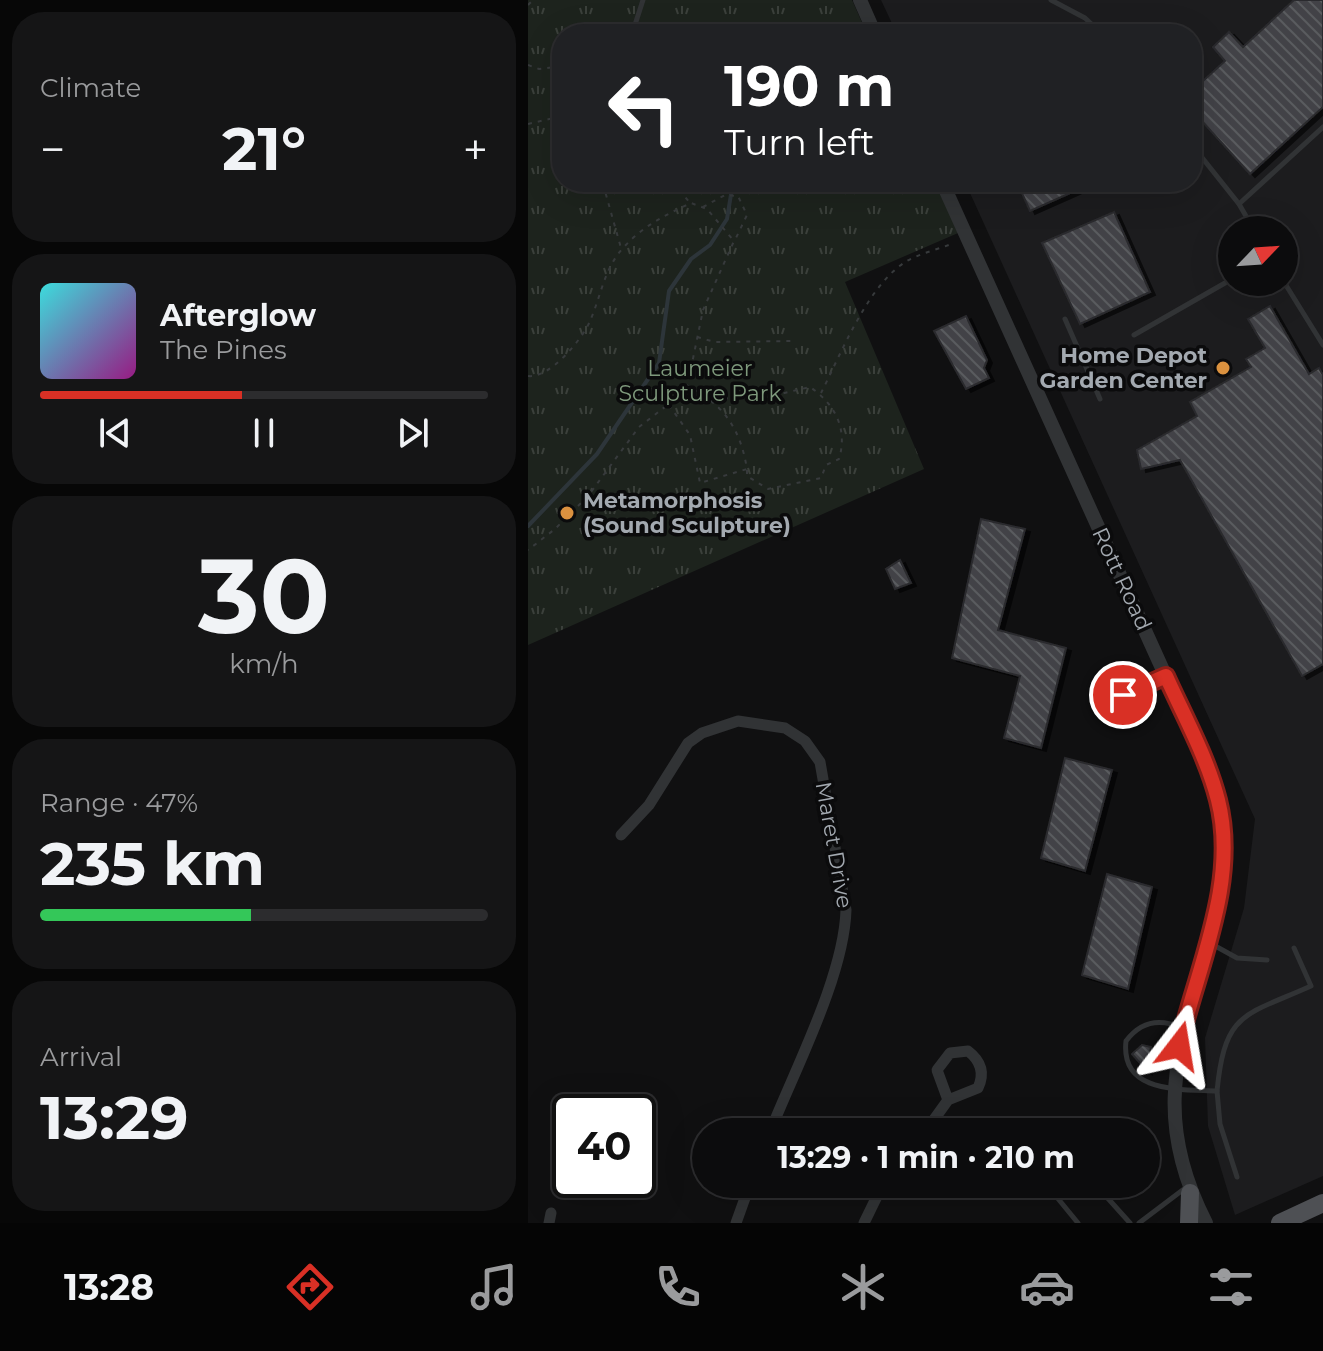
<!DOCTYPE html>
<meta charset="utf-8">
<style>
:root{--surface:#0c0c0d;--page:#151516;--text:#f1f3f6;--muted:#9a9b9d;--line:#2c2c2e;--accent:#d93025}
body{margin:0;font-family:Montserrat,sans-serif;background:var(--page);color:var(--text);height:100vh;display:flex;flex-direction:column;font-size:30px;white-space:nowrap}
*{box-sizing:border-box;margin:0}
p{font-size:26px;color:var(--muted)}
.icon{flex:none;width:44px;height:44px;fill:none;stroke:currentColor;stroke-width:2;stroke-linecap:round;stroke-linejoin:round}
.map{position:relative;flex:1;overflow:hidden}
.drawer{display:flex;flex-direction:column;gap:12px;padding:12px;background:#070707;width:528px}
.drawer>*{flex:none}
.banner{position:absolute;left:24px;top:24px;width:650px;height:168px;border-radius:32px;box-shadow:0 8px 32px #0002,0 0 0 2px var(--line);background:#202124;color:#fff;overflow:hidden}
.needle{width:52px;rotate:65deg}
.tools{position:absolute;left:690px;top:216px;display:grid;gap:16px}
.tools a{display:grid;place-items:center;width:80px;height:80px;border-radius:50%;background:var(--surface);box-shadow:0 8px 32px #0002,0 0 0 2px var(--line);font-size:40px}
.speed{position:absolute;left:24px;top:1094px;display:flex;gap:16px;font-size:40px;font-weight:700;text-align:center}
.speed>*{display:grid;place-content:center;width:104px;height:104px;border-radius:50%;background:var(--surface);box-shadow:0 8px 32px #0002,0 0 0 2px var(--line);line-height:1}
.speed .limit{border:4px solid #111;border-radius:12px;background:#fff;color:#111}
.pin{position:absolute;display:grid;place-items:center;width:68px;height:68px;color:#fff;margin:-34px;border:4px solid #fff;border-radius:50%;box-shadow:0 2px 8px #0007}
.me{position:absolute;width:88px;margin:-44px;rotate:14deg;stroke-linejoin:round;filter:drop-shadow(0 0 6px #0008)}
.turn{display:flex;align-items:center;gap:28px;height:168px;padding:0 40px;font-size:36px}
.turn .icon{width:104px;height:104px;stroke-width:2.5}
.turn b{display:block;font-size:56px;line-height:68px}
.big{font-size:60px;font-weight:700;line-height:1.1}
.drawer .card{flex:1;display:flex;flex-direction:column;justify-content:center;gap:12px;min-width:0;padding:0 28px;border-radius:32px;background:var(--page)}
.drawer .dial{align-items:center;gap:0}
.dial b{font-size:104px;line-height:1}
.song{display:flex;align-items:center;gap:24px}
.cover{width:96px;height:96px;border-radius:12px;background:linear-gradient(135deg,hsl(180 70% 55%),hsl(310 70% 35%))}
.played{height:8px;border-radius:4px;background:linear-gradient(90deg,var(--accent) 45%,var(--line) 45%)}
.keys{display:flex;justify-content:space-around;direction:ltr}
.heat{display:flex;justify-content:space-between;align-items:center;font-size:44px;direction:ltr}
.charge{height:12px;border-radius:6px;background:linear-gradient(90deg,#34c759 47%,var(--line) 0)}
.trip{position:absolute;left:164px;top:1118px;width:468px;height:80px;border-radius:40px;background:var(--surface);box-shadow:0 8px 32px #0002,0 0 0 2px var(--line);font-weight:700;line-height:80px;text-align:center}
.dock{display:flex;height:128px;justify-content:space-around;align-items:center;background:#050505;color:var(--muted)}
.dock .icon{width:56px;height:56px}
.dock .active{color:var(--accent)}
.dock b{font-size:36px;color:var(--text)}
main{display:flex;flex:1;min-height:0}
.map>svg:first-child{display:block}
.built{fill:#1c1c1e;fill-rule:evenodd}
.park{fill:url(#park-tufts)}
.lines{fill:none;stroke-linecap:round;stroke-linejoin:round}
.stream{stroke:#2d353a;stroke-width:4}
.building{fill:url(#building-back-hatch);stroke:#2a2a2d;stroke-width:2;filter:url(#shadow)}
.path{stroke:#373a3c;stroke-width:2;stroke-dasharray:4 6;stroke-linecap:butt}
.service{stroke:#313335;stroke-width:5}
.minor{stroke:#313335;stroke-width:11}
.tertiary{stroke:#313335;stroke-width:14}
.primary{stroke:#4e5054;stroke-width:18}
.route-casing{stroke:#8d1f18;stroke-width:20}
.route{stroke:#d93025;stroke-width:14}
.poi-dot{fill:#da913f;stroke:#0b0b0c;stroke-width:3}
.labels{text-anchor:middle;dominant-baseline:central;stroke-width:7;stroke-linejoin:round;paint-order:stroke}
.poi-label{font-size:22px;font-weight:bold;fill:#a3a9b0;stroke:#0b0b0c;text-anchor:end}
.park-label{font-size:22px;fill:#7e997c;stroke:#0b0b0c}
.street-label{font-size:22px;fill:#a3a9b0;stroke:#0b0b0c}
</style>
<main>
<section class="drawer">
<div class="card"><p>Climate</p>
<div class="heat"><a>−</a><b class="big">21°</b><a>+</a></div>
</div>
<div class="card">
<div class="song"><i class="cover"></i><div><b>Afterglow</b><p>The Pines</p></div></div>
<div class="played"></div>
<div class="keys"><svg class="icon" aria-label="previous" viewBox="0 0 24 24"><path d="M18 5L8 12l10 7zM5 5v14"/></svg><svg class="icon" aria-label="pause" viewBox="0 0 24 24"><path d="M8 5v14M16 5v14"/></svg><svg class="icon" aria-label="next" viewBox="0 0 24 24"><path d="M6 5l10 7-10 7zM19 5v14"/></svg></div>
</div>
<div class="card dial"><b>30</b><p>km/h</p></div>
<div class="card"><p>Range · 47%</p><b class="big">235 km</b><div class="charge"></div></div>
<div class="card"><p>Arrival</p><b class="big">13:29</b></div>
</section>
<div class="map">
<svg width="795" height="1223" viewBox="0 0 795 1223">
<defs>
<pattern id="park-tufts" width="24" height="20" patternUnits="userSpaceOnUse" patternTransform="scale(2)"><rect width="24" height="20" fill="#1d231d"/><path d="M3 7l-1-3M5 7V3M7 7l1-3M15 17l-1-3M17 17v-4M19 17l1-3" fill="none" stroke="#3b403b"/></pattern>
<pattern id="building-back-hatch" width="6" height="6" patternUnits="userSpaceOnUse" patternTransform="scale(2)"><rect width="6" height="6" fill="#424346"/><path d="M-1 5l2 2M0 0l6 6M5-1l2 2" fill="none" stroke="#5a5b5e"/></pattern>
<filter id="shadow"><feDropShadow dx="5" dy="3" stdDeviation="0" flood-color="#0009"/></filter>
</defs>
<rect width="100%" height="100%" fill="#101011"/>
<path class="built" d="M353 0H795V1176L707 1215 680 1126 677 1038 716 908 727 819 437 182H664V34H369ZM704 230H756V282H704Z"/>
<polygon class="park" points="0,0 324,0 339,34 34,34 34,182 407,182 430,233 317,282 396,469 0,645"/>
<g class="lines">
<polyline class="stream" points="0,526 69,454 131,363 141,291 163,259 182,245 199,219 205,182"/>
</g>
<g class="building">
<polygon points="766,0 795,0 795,107 722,174 664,110 664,91 697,61 685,47 701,32 715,47"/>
<polygon points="489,182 567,182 502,211"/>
<polygon points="586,212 622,292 552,324 514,243"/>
<polygon points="742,306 781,374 791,368 795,375 795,664 774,676 652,460 613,469 609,450 669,416 662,402 723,367 718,359 737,348 720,319"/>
<polygon points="438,316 459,360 456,368 461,378 438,389 406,331"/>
<polygon points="453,519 497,529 470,630 538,648 513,748 476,738 492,676 424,658"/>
<polygon points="372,560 383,583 367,589 358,569"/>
<polygon points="537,758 584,770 557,871 513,858"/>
<polygon points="579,874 624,887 600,989 554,975"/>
<polygon points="614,1045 623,1047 619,1071 604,1054"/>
</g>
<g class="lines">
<g class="path">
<polyline points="0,5 5,0"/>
<polyline points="0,65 11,69 34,66"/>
<polyline points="0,124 34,116"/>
<polyline points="145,182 162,203"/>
<polyline points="75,184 93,248"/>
<polyline points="175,207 197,195 210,196 219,215 207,240"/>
<polyline points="169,337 187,342 268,341"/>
<path d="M0 376C21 379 54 340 62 321 73 296 76 269 95 248 115 226 137 215 163 203L179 209 206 241 175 310 161 378 146 400 111 427 60 496 27 529 0 550"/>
<path d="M293 393C313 354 340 284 379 261 393 253 411 249 426 243"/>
<path d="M186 399 239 397 282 387C307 404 320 429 311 459L298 465 293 478 240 489 219 476V469"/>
<path d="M141 405 162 435 172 483 219 469C212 427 195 404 158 385"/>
</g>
<g class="service">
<polyline points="523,0 557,18 574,34"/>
<polyline points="104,34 115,0"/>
<polyline points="664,145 711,204"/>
<polyline points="32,147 34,145"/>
<polyline points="726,230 711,204 795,127"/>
<polyline points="756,282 795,345"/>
<polyline points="537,319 572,399"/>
<polyline points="606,335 704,279"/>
<polyline points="574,704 637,676"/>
<polyline points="680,942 709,958 739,960"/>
<path d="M654 1028C632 1018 613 1021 598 1041 592 1094 653 1089 689 1091 697 1011 716 1016 783 986L766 948"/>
<polyline points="689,1091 692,1124 709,1177"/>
<polyline points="518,1184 550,1223"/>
<polyline points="567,1184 602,1223"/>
<polyline points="611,1223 656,1189"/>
</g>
<g class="minor">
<path d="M93 835 121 805 160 743 174 733 210 721 257 728 277 741 292 762 318 910C316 976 267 1069 242 1132"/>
<path d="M397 1132 420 1100 450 1088C457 1073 453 1061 440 1051L422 1053 409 1070 420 1100"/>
<polyline points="21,1223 23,1213"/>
<polyline points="208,1223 222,1184"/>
<polyline points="336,1223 355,1184"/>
</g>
<g class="tertiary">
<polyline points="332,0 347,34"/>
<path d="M414 182 667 741C683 777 696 812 696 852 695 878 688 904 682 929 655 1043 620 1110 678 1223"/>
</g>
<g class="primary">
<polyline points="661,1223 662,1193"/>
<polyline points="752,1223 795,1203"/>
</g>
</g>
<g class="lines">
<defs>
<path id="route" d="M595 695 638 676C656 716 679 757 690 800 711 882 669 968 651 1046"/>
</defs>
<use href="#route" class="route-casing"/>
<use href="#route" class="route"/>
</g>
<g class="poi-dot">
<circle cx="695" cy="368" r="8"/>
<circle cx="39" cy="513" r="8"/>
</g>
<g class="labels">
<g class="poi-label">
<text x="679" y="355">Home Depot<tspan x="679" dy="25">Garden Center</tspan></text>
<text x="55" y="500" text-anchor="start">Metamorphosis<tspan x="55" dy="25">(Sound Sculpture)</tspan></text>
</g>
<g class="park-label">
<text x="172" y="368">Laumeier<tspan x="172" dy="25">Sculpture Park</tspan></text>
</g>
<g class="street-label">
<text transform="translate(594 579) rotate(65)">Rott Road</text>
<text transform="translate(306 845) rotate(80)">Maret Drive</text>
</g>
</g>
</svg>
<div class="tools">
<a><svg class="needle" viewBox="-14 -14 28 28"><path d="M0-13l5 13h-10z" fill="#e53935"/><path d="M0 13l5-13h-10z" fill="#9a9b9d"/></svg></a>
</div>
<div class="speed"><div class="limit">40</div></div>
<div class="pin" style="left:595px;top:695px;background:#d93025"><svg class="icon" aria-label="arrive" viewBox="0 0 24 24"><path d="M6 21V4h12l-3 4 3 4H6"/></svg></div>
<svg class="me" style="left:651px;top:1046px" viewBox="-20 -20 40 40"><path d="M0-17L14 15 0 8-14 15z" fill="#d93025" stroke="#fff" stroke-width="4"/></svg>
<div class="trip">13:29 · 1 min · 210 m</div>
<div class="banner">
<div class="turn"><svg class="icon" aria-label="left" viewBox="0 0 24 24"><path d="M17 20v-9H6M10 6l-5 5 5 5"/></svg><div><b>190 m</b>Turn left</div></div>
</div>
</div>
</main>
<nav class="dock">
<b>13:28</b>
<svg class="icon active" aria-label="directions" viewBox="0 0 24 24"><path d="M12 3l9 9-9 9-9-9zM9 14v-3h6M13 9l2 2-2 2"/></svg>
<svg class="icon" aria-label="music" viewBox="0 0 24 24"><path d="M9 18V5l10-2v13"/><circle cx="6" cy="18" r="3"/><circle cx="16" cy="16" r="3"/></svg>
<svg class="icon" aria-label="phone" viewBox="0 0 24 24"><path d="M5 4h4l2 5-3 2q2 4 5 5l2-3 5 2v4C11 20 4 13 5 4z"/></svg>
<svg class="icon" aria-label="climate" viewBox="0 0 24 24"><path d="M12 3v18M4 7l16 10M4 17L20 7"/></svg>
<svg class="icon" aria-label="car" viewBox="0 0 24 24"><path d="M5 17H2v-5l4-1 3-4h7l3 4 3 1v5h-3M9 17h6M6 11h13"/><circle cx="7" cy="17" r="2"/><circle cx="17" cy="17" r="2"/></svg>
<svg class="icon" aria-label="filters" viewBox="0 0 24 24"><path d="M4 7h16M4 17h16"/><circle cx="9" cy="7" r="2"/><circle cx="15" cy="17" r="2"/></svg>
</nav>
